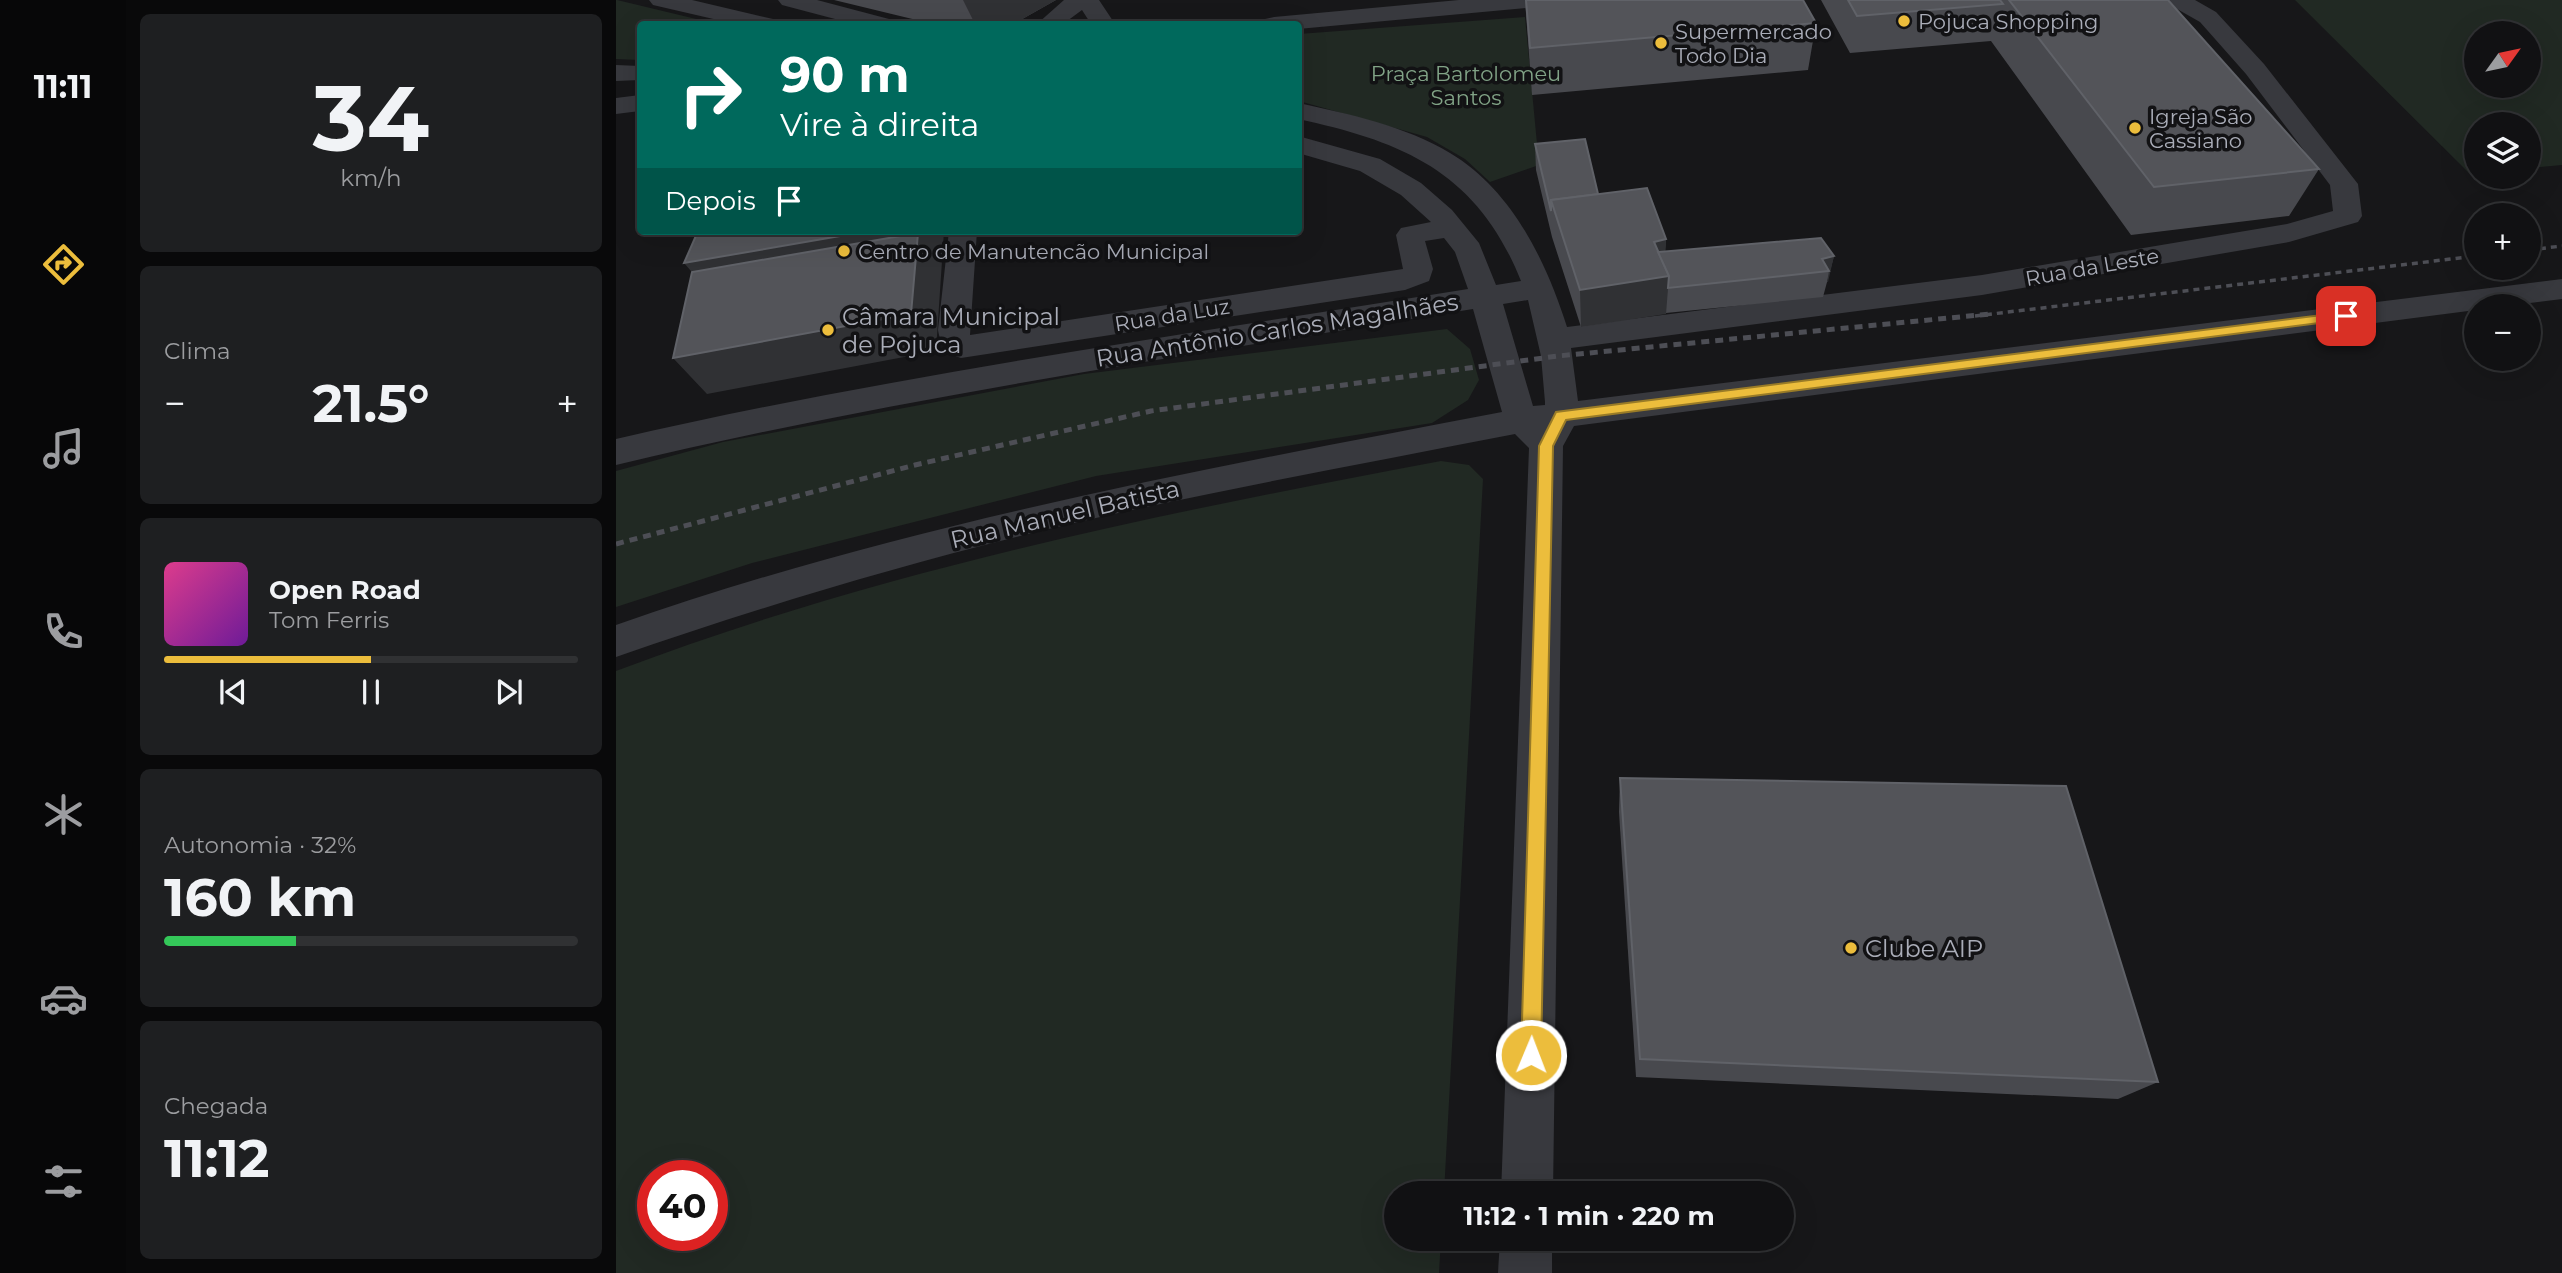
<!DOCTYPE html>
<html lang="pt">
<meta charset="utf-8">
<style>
:root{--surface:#111113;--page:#1e1f21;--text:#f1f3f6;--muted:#9c9da0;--line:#303133;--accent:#ecbd3c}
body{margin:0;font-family:Montserrat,sans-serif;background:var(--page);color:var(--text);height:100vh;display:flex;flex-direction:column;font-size:26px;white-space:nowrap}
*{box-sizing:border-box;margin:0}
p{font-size:23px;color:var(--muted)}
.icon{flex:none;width:38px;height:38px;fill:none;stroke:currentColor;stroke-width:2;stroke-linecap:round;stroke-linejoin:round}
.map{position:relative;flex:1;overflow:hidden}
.side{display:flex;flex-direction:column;gap:14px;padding:14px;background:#09090a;width:490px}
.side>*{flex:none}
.hud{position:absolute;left:21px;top:21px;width:665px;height:214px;border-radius:7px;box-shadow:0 7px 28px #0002,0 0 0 2px var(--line);background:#00695c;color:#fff;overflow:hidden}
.needle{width:46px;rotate:57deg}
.buttons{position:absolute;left:1848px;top:21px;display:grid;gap:14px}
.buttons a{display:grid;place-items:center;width:77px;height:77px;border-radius:50%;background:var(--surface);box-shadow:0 7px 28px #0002,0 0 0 2px var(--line);font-size:35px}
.speed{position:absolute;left:21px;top:1160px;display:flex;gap:14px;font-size:35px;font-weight:700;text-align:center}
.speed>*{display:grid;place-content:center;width:91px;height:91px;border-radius:50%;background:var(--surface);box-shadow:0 7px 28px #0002,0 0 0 2px var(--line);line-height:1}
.speed .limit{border:10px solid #d22;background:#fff;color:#111}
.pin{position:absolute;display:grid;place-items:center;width:60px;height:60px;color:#fff;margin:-30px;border-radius:14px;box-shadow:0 4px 10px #0006}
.me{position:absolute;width:77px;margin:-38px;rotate:1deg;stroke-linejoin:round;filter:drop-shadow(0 0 5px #0008)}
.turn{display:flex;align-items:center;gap:24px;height:147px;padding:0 28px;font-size:32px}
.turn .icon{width:91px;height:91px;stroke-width:2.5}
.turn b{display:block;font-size:49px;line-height:60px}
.then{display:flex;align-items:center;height:66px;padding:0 28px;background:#0003;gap:14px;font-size:26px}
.big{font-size:52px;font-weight:700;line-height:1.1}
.side .card{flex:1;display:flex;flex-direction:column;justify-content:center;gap:10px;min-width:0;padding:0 24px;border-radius:10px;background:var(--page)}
.side .dial{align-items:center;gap:0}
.dial b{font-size:91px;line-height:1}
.song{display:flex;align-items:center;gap:21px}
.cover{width:84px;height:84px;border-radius:10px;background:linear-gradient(135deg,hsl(330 70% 55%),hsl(280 70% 35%))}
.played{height:7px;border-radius:4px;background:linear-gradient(90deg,var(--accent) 50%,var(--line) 50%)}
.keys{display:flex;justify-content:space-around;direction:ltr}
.heat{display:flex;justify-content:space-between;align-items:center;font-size:38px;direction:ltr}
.charge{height:10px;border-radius:5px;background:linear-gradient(90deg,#34c759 32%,var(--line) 0)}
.trip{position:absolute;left:768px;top:1181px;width:410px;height:70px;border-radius:35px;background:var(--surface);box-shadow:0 7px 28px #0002,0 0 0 2px var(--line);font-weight:700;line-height:70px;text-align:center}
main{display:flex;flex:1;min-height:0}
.tab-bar{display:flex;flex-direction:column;width:126px;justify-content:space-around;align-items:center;background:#070708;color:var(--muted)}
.tab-bar .icon{width:49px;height:49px}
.tab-bar .active{color:var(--accent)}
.tab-bar b{font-size:32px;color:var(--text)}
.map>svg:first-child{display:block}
.green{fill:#212923;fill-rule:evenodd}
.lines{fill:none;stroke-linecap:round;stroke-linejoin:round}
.minor{fill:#38393e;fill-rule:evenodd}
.rail-far1{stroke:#4d4e55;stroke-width:3.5;stroke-dasharray:6 5;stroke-linecap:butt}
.rail{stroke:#4d4e55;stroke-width:5;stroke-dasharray:8 6;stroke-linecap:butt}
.wall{fill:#48494e}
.shaded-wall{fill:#303134}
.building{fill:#535459;stroke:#606268;stroke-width:2}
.route{fill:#ecbd3c;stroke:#997b27;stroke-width:2}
.poi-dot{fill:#ecbd3c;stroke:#121214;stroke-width:2.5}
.labels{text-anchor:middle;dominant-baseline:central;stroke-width:7;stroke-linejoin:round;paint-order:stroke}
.far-poi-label{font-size:21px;fill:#aaadb8;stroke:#121214;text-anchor:start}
.far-park-label{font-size:21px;fill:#81a386;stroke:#121214}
.far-street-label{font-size:21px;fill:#aaadb8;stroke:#121214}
.poi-label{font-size:24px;fill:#aaadb8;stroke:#121214;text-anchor:start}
.street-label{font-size:24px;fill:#aaadb8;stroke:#121214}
</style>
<main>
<nav class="tab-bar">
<b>11:11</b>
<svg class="icon active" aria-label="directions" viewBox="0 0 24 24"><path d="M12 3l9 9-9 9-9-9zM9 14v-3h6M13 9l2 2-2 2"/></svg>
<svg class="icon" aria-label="music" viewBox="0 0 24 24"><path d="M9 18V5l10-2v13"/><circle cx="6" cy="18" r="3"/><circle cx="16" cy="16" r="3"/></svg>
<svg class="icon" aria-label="phone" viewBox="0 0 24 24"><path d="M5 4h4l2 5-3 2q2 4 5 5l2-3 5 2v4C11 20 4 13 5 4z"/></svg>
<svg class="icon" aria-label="climate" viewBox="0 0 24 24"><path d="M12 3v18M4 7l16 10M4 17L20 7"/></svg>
<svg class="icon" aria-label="car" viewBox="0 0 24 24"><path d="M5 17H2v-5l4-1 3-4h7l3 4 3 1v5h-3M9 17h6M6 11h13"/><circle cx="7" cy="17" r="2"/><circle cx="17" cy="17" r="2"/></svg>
<svg class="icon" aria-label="filters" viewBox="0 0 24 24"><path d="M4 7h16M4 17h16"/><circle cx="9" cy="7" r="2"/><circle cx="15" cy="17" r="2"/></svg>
</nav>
<section class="side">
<div class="card dial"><b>34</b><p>km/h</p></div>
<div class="card"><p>Clima</p>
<div class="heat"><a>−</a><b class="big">21.5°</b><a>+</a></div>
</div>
<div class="card">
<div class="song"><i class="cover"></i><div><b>Open Road</b><p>Tom Ferris</p></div></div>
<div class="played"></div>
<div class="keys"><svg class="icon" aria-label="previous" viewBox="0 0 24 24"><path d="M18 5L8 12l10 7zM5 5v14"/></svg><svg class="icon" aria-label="pause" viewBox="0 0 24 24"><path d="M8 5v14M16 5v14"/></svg><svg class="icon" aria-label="next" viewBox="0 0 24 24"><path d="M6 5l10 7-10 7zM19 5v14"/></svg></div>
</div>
<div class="card"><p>Autonomia · 32%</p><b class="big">160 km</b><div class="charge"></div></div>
<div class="card"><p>Chegada</p><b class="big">11:12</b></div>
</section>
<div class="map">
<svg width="1946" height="1273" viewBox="0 0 1946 1273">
<rect width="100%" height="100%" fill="#171719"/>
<g class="green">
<polygon points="0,0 1,0 101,24 24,24 24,60 0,59"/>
<path d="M1679 0H1946V165L1913 168V124H1860V173H1853ZM1913 33V86H1860V33Z"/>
<polygon points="909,17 923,165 874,182 849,159 811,137 683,101 683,34"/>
<polygon points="831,329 854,349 863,380 852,400 816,423 480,476 136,563 0,607 0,471 107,442 468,374"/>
<path d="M825 461 853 465 867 479 828 1193 780 1194V1239H825L823 1273H0V671C265 570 547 513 825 461ZM96 1176V1236H37V1176Z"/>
</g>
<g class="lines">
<g class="minor">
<polygon points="33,0 76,0 157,19 160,24 119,24 37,5"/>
<polygon points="162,0 201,0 273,19 276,24 238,24 166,5"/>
<polygon points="448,0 483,0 499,24 475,24 466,10 447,24 421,24"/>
<polygon points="843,0 933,0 929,5 921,7 682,29 682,24 646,24 649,19 658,17"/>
<path d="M1550 0H1579L1600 12 1648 64 1742 184 1746 216 1742 222 1673 242 1366 295 955 348 962 401 1946 279V299L1890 306H1860V310L958 426 947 446 937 1194H885L913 448 899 434C776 458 652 481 530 507 351 545 173 597 0 657V625C287 524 588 469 886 412L857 309C570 356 283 397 0 465V439C281 374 567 335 852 289L839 252 828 238 809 241 817 269 813 281 789 290 345 358C329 353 325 346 322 330L333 231H361L354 335 787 269 780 235 785 228 815 222 785 195 744 171 682 153V136L764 159 805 183 836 210 863 243 880 285 905 281C862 173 789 142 682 119V103C734 114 789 126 834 153 896 190 930 261 951 327L1366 275 1671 224 1717 211 1714 185 1630 74 1584 22 1554 5ZM912 300 925 356 929 402V405L917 406 887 304Z"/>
<polygon points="0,65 24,66 24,80 0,81"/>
<polygon points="24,95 24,111 0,114 0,98"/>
<polygon points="884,1239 936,1239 936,1273 882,1273"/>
</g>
<g class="rail-far1">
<polyline points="1913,250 1946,246"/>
<polyline points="1359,316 1860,256"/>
</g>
<polyline class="rail" points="0,544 299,465 535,411 942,356 1374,314"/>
</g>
<g class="wall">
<polygon points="218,0 440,0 401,22 390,24 317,24"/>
<polygon points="909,0 1187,0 1200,23 1192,70 916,95"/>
<polygon points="1205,0 1552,0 1703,169 1673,216 1515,235 1375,41 1234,53"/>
<polygon points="919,144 982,194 1050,239 1049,252 1218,256 1207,297 1050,313 965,327 936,237 920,170"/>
<polygon points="1004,778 1542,1082 1502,1099 1020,1077 1003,812"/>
</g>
<g class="shaded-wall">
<polygon points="347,0 440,0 401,22 390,24 359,24"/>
<polygon points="253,231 328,231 320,351 91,394 57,358 108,309 68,263"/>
<polygon points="1050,239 1048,277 1038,242"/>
<polygon points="1218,256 1212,282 1211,282 1213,271 1206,259"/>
<polygon points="1053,276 1050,314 965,327 964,290"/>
</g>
<g class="building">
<polygon points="910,0 1187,0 1200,23 914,48"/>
<polygon points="1232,0 1384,0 1387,4 1241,16"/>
<polygon points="1393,0 1552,0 1703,169 1538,187"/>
<polygon points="969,139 982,194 935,200 935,211 919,144"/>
<polygon points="1031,188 1050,239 1038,242 1053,276 964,290 935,200"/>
<polygon points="82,231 253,231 68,263"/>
<polygon points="302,233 295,314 57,358 76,272"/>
<polygon points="1205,238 1218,256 1206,259 1213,271 1052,288 1053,276 1042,252"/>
<polygon points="1004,778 1450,786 1542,1082 1024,1059"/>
</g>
<polygon class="route" points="1730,312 1736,316 1734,319 950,420 937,446 925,1055 922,1062 915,1065 907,1062 905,1055 923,446 940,412"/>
<g class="poi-dot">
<circle cx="1288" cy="21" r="7"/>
<circle cx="1045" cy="43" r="7"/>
<circle cx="1519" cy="128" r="7"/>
<circle cx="228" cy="251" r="7"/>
<circle cx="212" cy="330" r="7"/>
<circle cx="1235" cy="948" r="7"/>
</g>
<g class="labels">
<g class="far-poi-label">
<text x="1302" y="21">Pojuca Shopping</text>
<text x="1059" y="31">Supermercado<tspan x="1059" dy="24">Todo Dia</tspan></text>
<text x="1533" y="116">Igreja São<tspan x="1533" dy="24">Cassiano</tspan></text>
<text x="242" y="251">Centro de Manutencão Municipal</text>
</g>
<g class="far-park-label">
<text x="850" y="73">Praça Bartolomeu<tspan x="850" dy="24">Santos</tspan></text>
</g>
<g class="far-street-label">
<text transform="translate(1476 267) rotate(-10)">Rua da Leste</text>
<text transform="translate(556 315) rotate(-9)">Rua da Luz</text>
</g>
<g class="poi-label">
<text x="226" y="316">Câmara Municipal<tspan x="226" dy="28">de Pojuca</tspan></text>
<text x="1249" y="948">Clube AIP</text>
</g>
<g class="street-label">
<text transform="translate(661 330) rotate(-9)">Rua Antônio Carlos Magalhães</text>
<text transform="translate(449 514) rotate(-13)">Rua Manuel Batista</text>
</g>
</g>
</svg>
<div class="buttons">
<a><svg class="needle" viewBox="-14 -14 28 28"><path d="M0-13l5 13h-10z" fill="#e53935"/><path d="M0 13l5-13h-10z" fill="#9c9da0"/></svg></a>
<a><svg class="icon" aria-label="layers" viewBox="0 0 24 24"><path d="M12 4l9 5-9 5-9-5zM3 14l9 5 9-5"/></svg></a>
<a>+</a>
<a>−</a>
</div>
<div class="speed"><div class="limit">40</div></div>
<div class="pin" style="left:1730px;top:316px;background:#d93025"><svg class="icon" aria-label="arrive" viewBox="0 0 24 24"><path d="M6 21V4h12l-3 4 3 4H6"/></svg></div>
<svg class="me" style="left:915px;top:1055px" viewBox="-20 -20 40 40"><circle r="17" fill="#ecbd3c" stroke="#fff" stroke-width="3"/><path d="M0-11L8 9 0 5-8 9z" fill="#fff"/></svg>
<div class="trip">11:12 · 1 min · 220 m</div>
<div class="hud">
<div class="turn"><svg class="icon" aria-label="right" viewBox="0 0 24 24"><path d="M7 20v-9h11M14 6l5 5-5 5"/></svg><div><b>90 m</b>Vire à direita</div></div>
<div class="then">Depois<svg class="icon" aria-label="arrive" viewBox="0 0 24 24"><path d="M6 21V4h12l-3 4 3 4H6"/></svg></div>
</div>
</div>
</main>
